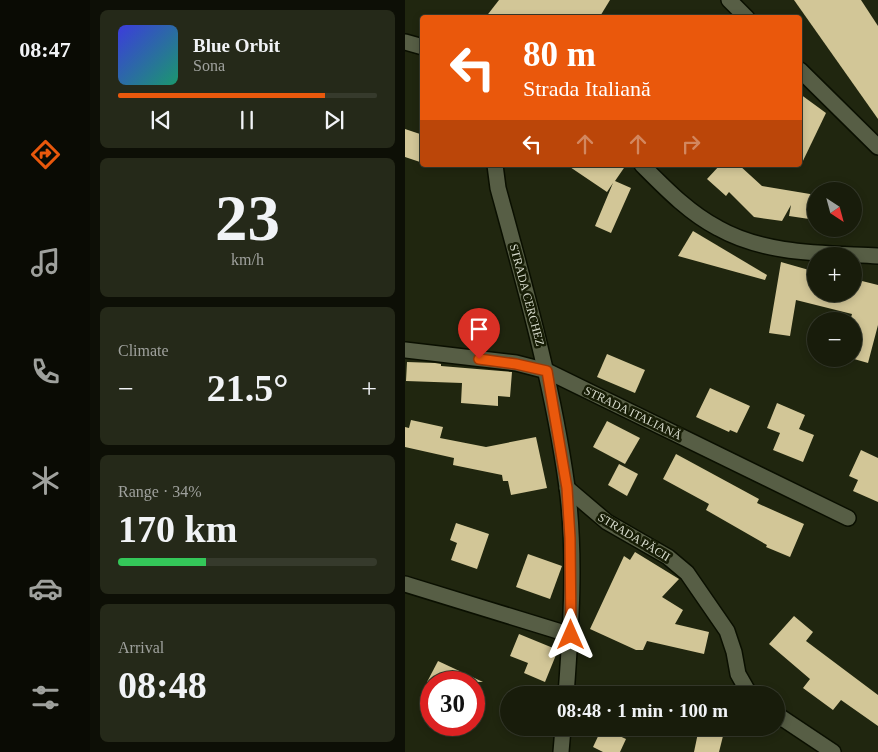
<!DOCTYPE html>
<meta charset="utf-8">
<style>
:root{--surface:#181c0b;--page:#252919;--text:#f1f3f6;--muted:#9fa19d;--line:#363a2c;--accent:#ea580c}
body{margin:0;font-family:"Times New Roman",serif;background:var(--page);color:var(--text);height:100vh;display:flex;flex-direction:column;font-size:19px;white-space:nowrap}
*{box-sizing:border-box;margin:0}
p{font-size:16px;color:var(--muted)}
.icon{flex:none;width:28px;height:28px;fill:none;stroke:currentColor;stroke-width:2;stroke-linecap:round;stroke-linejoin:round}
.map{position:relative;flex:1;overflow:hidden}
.drawer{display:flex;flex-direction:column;gap:10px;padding:10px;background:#0d0f06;width:315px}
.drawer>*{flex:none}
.banner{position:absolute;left:15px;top:15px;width:382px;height:152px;border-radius:5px;box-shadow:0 2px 8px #0003,0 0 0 1px var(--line);background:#ea580c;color:#fff;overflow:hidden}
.needle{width:32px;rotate:144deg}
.buttons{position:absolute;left:402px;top:182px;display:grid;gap:10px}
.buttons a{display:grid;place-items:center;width:55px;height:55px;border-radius:50%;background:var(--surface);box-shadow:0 2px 8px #0003,0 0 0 1px var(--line);font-size:25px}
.speed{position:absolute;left:15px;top:671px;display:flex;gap:10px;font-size:25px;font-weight:700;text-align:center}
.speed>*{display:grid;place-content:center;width:65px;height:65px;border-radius:50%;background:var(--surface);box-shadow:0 2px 8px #0003,0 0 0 1px var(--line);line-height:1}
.speed .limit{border:8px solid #d22;background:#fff;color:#111}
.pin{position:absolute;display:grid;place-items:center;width:42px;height:42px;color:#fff;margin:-51px -21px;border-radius:50% 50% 50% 0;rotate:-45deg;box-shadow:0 0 5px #0007}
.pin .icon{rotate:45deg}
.me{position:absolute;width:55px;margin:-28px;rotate:0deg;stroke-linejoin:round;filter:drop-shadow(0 0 4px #0008)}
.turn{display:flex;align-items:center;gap:18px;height:105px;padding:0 20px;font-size:22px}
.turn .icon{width:65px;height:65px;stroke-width:2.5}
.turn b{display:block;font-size:35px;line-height:42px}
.lanes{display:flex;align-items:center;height:48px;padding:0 20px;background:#0003;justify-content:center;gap:25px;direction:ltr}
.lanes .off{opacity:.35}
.big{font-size:38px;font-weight:700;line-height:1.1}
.drawer .tile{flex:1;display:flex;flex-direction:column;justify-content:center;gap:8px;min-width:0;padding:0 18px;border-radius:8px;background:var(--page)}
.drawer .dial{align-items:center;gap:0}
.dial b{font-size:65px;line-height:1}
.song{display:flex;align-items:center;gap:15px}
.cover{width:60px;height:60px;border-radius:8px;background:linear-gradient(135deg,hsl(240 70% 55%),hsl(160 70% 35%))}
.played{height:5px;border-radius:2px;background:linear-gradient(90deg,var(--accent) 80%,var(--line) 80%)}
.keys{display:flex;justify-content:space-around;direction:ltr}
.heat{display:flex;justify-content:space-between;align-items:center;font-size:28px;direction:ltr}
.charge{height:8px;border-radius:4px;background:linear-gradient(90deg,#34c759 34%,var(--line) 0)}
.trip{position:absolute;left:95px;top:686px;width:285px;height:50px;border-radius:25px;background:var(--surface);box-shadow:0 2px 8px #0003,0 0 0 1px var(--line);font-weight:700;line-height:50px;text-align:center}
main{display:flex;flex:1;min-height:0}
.menu{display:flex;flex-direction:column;width:90px;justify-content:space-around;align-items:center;background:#0a0b04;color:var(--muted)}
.menu .icon{width:35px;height:35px}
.menu .active{color:var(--accent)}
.menu b{font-size:22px;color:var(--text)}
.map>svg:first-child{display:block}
.building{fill:#d2c697}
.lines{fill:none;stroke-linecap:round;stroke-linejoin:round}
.minor-casing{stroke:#0a0f00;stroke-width:18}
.minor{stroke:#575e45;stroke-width:15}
.route-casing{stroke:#983908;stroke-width:12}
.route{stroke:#ea580c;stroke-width:9}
.labels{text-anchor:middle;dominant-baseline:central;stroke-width:5;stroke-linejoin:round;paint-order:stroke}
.street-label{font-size:12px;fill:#d9ddcf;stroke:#171d06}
</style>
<main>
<nav class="menu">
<b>08:47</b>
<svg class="icon active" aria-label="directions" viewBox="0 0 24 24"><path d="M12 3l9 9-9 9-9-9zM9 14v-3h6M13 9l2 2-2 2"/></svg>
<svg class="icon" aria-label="music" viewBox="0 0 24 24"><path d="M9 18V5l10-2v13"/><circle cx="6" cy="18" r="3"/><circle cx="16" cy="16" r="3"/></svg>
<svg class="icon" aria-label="phone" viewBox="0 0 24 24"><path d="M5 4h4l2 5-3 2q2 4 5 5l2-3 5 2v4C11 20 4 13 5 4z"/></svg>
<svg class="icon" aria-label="climate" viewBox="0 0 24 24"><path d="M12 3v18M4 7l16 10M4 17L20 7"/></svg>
<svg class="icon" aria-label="car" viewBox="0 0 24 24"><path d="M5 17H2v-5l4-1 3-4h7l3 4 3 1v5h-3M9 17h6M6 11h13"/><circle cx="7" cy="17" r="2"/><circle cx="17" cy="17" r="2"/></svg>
<svg class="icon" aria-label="filters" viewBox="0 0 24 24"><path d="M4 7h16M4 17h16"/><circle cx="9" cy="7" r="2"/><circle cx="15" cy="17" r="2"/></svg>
</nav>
<section class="drawer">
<div class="tile">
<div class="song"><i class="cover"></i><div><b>Blue Orbit</b><p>Sona</p></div></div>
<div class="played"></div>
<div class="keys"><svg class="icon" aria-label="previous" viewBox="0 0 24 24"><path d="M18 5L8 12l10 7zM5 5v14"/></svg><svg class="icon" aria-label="pause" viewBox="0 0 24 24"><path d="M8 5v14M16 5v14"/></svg><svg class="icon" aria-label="next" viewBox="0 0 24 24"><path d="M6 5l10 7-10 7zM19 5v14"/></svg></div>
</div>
<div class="tile dial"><b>23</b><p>km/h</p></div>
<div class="tile"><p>Climate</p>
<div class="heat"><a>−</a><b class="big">21.5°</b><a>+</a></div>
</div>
<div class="tile"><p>Range · 34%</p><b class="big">170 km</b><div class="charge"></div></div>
<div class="tile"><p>Arrival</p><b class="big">08:48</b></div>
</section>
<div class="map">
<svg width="473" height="752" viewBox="0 0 473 752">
<rect width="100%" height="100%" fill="#20260f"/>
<g class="building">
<polygon points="94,0 205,0 194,18 80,18"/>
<polygon points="389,0 456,0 473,26 473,119"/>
<polygon points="395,94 421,113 395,167"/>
<polygon points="0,129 18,135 18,163 0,157"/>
<polygon points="162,165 221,165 210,181 226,188 206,233 190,226 208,183 202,192"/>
<polygon points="315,165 334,165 357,186 411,195 411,220 384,216 386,205 377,221 349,217 324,192 321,196 302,179"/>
<polygon points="288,231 362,275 360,280 273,256"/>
<polygon points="376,262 411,272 411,294 449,294 449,279 473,285 473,325 463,363 449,359 449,321 445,321 447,314 391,300 385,336 364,333"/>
<polygon points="202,354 240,370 230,393 192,377"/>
<polygon points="2,362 30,363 36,364 36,366 107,372 105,397 93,396 93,406 56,403 57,383 1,381"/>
<polygon points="305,388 345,406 332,433 325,430 324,432 291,417"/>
<polygon points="372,403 400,415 394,429 409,435 398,462 368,450 375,433 362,428"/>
<polygon points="6,420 38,427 35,438 81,447 131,437 142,488 106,495 103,481 98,481 97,475 48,465 49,458 0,447 0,427 4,428"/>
<polygon points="202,421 235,438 220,464 188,447"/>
<polygon points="456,450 473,458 473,502 448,491 453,480 444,476"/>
<polygon points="271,454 354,499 352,503 399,524 385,557 361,547 362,545 301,510 304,504 258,479"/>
<polygon points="214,464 233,474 222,496 203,485"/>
<polygon points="51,523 84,534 72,569 46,560 52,543 45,540"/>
<polygon points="230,552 274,579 257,597 278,610 270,624 304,632 299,654 242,641 238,650 231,650 185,629 219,556 225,560"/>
<polygon points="123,554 157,566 145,599 111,587"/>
<polygon points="389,616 408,632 401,641 473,695 473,726 436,700 428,710 398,688 405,679 364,644"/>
<polygon points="114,634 153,650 140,682 119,673 123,663 105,656"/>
<polygon points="33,661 78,682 22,682"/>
<polygon points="197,728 221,739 215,752 198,752 188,747"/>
<polygon points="294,728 319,732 314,752 289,752"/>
</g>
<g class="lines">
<defs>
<g id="minor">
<polyline points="324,0 342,18"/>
<polyline points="0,42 18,47"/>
<polyline points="395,70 473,147"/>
<path d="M90 165 93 188C120 287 148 385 162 487 171 555 166 627 161 695"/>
<path d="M237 165C260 188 284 213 313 228 361 255 419 253 473 256"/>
<polyline points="0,350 111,363 142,371 443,518"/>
<polyline points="162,488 202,522 263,557 282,573 322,631 329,652 333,674 345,695"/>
<polyline points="0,584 166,635"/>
<polyline points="371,714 428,752"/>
<polyline points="156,752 158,728"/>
</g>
</defs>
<use href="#minor" class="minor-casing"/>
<use href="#minor" class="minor"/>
</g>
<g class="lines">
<defs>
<polyline id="route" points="74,359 111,364 142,371 162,488 165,538 166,635"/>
</defs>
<use href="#route" class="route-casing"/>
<use href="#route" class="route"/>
</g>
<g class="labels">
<g class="street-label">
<text transform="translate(122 295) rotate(75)">STRADA CERCHEZ</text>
<text transform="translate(228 413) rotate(26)">STRADA ITALIANĂ</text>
<text transform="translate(229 537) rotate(31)">STRADA PĂCII</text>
</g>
</g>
</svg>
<div class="buttons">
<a><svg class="needle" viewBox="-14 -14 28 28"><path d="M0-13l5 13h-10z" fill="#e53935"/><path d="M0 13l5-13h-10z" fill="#9fa19d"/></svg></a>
<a>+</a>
<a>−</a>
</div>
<div class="speed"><div class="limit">30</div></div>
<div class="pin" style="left:74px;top:359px;background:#d93025"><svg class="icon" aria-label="arrive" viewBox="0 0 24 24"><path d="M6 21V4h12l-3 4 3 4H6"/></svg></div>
<svg class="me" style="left:166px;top:635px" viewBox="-20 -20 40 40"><path d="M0-17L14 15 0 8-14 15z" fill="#ea580c" stroke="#fff" stroke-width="4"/></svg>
<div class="trip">08:48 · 1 min · 100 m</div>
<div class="banner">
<div class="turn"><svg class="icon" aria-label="left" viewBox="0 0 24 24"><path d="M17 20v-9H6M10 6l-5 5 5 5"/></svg><div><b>80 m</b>Strada Italiană</div></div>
<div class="lanes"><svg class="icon" aria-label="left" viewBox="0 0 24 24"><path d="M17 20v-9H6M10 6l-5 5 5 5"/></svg><svg class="icon off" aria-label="ahead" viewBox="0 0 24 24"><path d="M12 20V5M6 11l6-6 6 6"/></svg><svg class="icon off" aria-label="ahead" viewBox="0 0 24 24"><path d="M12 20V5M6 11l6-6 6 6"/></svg><svg class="icon off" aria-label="right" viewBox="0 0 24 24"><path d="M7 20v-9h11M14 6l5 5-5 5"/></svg></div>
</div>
</div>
</main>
